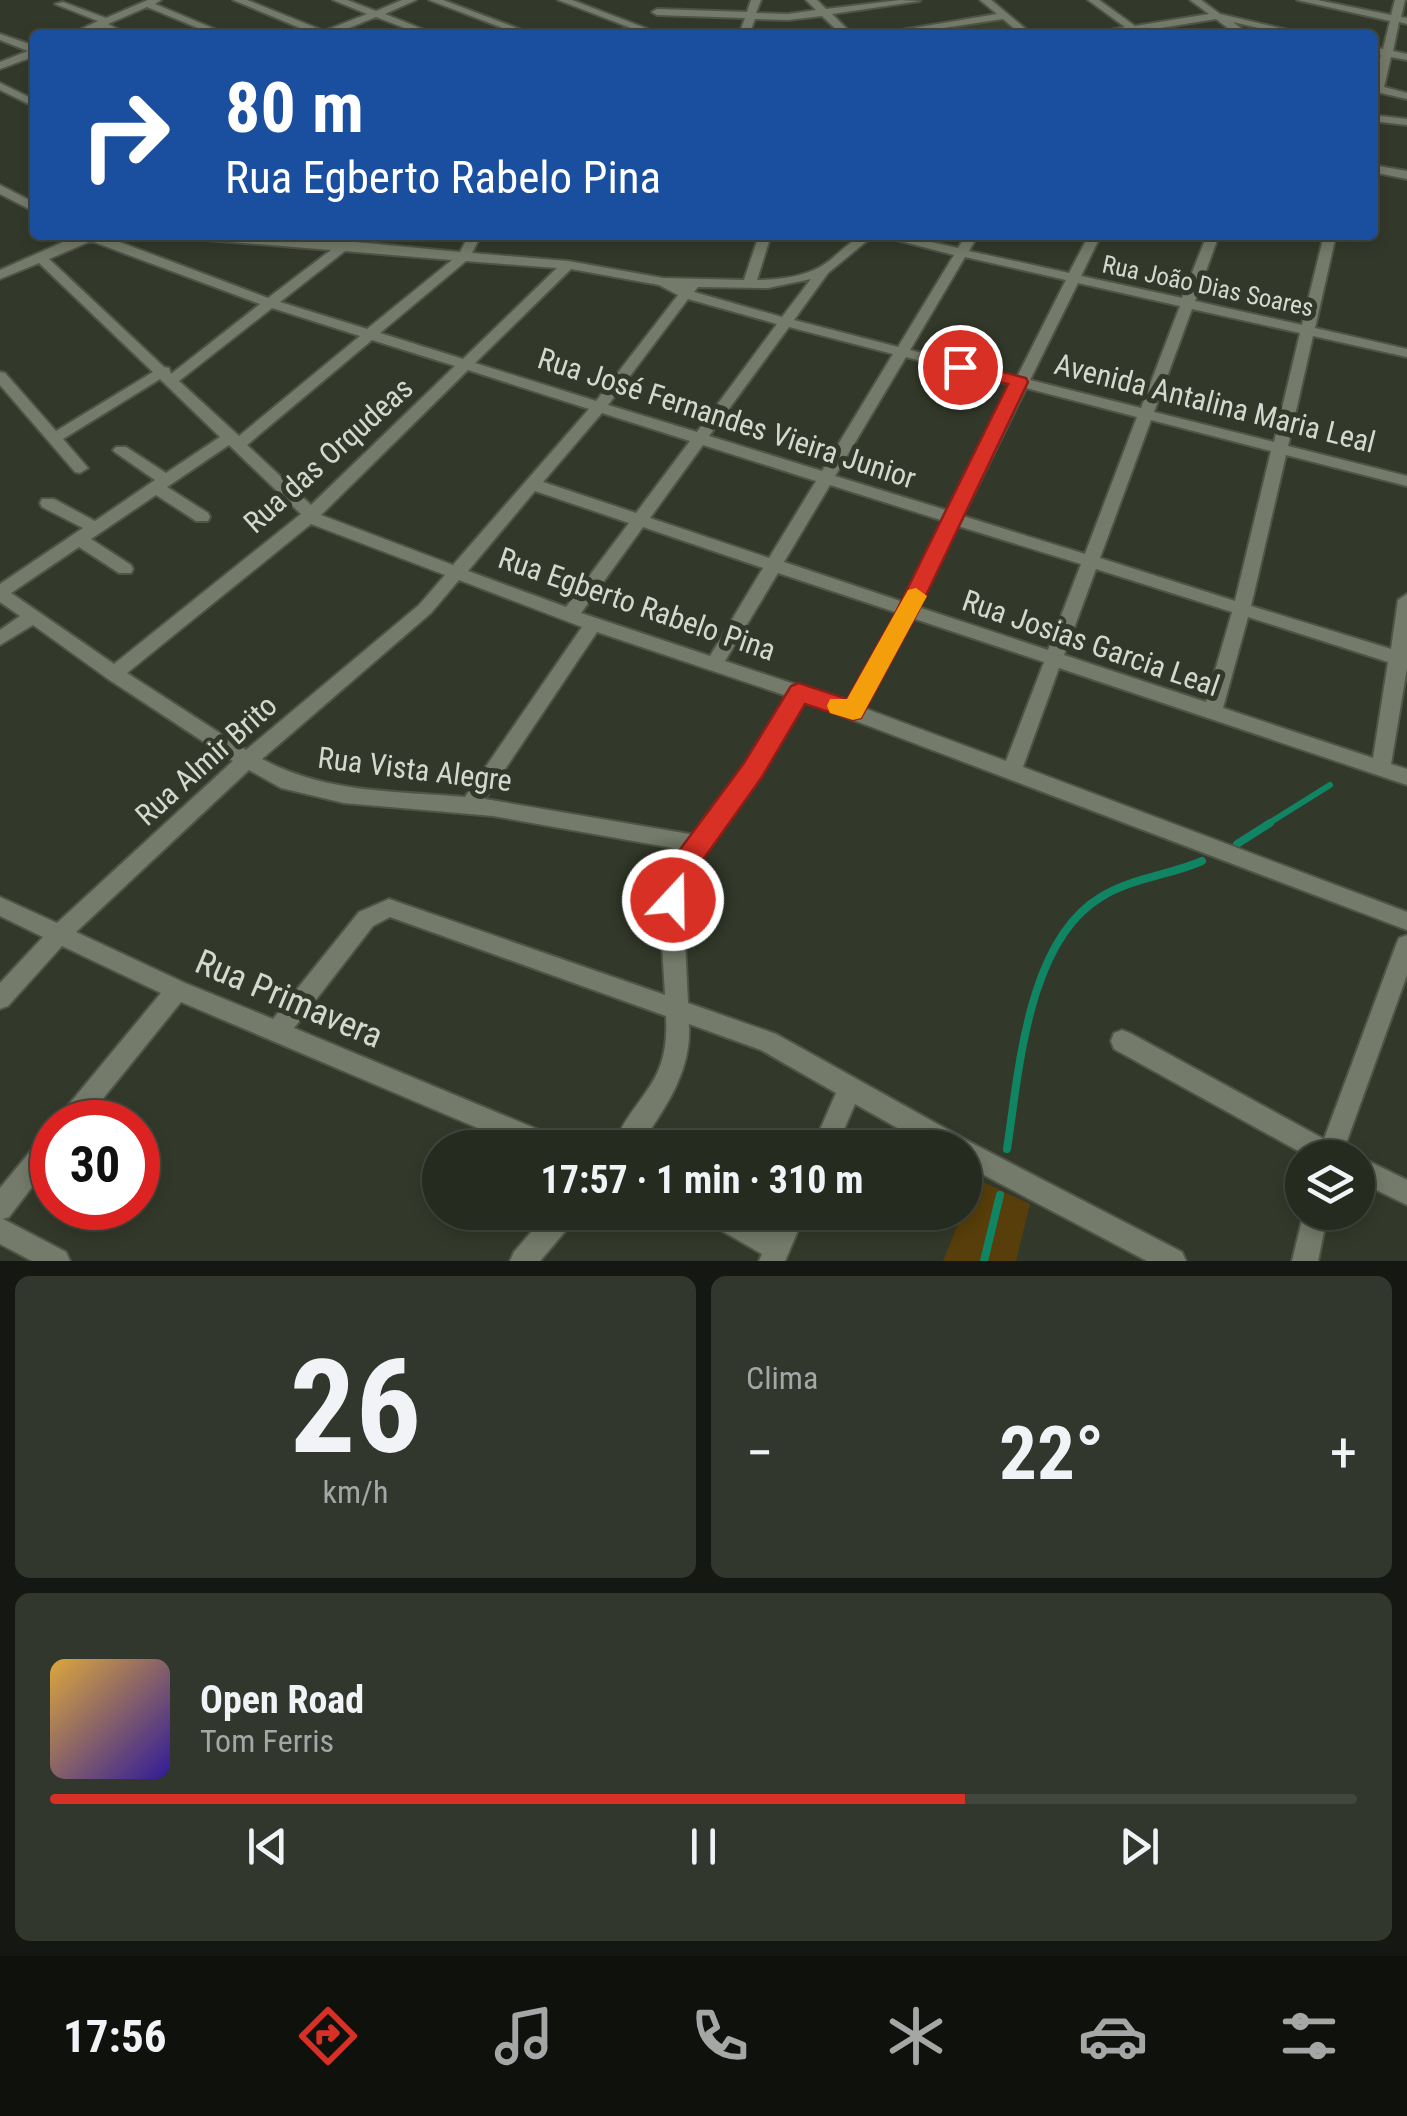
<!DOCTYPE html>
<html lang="pt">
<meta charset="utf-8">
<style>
:root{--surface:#262b20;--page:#32372d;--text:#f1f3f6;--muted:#a4a7a5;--line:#42473e;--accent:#d93025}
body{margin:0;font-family:"Roboto Condensed",sans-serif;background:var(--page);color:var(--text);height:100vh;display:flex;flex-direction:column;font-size:38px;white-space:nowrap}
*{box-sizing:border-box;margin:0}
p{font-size:32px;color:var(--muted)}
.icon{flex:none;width:55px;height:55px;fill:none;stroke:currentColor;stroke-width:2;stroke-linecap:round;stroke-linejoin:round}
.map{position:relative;height:1261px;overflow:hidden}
.side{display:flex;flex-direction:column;gap:15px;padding:15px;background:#151812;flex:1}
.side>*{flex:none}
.top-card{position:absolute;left:30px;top:30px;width:1348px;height:210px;border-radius:10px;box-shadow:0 5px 15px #0003,0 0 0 2px var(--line);background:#1a4fa0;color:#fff;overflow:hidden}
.buttons{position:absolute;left:1285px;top:1140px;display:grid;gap:20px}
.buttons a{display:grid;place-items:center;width:90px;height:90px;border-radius:50%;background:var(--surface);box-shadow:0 5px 15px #0003,0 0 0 2px var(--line);font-size:50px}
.speed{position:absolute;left:30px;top:1100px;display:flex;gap:20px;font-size:50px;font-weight:700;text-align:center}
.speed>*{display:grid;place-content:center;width:130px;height:130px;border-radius:50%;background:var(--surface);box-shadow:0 5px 15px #0003,0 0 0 2px var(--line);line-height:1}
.speed .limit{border:15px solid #d22;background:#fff;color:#111}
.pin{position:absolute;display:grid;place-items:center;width:85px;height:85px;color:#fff;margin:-42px;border:5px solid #fff;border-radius:50%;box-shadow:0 2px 10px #0007}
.me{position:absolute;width:110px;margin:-55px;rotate:21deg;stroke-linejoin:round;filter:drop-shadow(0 0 8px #0008)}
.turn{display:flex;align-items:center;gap:35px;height:210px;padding:0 30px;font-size:45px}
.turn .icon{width:130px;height:130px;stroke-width:2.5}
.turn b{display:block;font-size:70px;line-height:85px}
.big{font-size:75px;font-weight:700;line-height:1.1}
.side .card{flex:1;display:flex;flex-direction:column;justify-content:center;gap:15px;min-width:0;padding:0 35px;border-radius:15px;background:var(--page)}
.side .dial{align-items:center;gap:0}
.dial b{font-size:130px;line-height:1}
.song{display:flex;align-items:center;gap:30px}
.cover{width:120px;height:120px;border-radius:15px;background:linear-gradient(135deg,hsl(40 70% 55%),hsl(250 70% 35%))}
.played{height:10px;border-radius:5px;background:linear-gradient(90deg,var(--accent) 70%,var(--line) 70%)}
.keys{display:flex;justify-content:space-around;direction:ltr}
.heat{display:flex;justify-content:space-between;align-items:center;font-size:55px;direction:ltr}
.side .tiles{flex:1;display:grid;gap:15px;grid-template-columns:1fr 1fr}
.card:last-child{grid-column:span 2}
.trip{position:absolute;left:422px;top:1130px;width:560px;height:100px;border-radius:50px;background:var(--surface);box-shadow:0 5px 15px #0003,0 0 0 2px var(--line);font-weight:700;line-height:100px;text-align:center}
.dock{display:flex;height:160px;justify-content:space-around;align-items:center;background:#0f110d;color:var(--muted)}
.dock .icon{width:70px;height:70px}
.dock .selected{color:var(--accent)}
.dock b{font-size:45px;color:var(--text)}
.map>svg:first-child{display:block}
.built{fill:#3a422d}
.green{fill:#573e0a}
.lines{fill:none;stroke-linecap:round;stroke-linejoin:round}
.stream-far1{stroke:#0f8564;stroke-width:6}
.stream{stroke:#0f8564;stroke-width:8}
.street-casing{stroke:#4f5447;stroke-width:4}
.street{fill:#757b6a;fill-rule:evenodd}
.route{fill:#d93025;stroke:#8d1f18;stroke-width:2.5}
.slow{fill:#f59e0b}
.labels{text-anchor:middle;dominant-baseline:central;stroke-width:10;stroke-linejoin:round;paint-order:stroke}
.far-street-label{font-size:25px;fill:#d5d8cf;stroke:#33392a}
.street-label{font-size:30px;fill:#d5d8cf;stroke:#33392a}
.near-street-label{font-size:35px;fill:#d5d8cf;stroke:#33392a}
</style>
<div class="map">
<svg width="1407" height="1261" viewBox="0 0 1407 1261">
<rect width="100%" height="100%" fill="#33392a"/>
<polygon class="built" points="1000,15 1024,35 867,35"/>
<polygon class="green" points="976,1179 1030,1204 1016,1261 943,1261"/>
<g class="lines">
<polyline class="stream-far1" points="1266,825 1330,785"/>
<g class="stream">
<polyline points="1237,844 1270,823"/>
<path d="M1007 1149C1019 1072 1027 941 1101 897 1131 878 1170 875 1202 861"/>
<polyline points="984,1261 1000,1195"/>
</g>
<defs>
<g id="street">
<polygon points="148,0 161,0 155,4 229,35 215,35 147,7 108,24 128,35 115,35 99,28 83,35 69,35 98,21 55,4 63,2 106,18"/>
<polygon points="233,0 247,0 324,31 367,14 333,0 347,0 376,11 402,0 416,0 385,14 437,35 423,35 376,17 332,35 317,35"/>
<polygon points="429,0 443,0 535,35 521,35"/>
<polygon points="558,0 572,0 648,29 622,35 592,35 631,28"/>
<polygon points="751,0 761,0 756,13 788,14 816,10 806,0 817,0 826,9 900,0 920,1 832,14 853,35 842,35 822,16 788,20 755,19 749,35 739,35 745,18 657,15 652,12 657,9 747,12"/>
<polygon points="980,0 991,0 1033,35 1022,35 1003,19 897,35 872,35 997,14"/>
<polygon points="1088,0 1099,0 1135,26 1209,14 1190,0 1201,0 1220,14 1309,35 1290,35 1233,22 1249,35 1237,35 1216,19 1142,31 1138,35 1132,32 1088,35 1125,27"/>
<polygon points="1297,0 1317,0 1391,15 1395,0 1405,0 1401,17 1407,18 1407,24 1399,22 1393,51 1407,54 1407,60 1391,57 1384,87 1407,93 1407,99 1372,91 1381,55 1372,53 1372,47 1383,49 1390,21"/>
<polygon points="0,34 35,46 35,56 0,69 0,62 28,51 0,40"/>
<polygon points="0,83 35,100 35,107 0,90"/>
<polygon points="1372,115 1407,119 1407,125 1372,121"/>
<polygon points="1372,165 1407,171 1407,179 1372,172"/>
<polygon points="0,185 35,203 35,212 0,194"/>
<path d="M79 235H101L268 298 331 250 194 239 188 235 345 241 460 252 469 235H481L472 253 568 261 663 278 744 280 759 235H771L757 280C777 280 802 277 820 267 840 256 850 235 874 235L828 273 794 320 898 347 954 255 877 235H900L958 248 966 235H978L969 251 1069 273 1089 235H1101L1081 276 1182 298 1207 235H1219L1195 301 1302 325 1324 235H1336L1315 328 1407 349V357L1313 336 1288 446 1407 476V486L1286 455 1251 606 1391 649 1398 600 1407 594V668L1391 764 1407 769V785L1059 668 1023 767 1407 912V930L803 701 760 775 690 874 683 900 688 1003 776 1034 966 1140 1182 1252 1186 1261H1147L965 1165V1148H933L855 1104 836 1148H812L836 1093 761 1050 689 1024C692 1072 664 1110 638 1148H612C635 1092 670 1087 666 1016L390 917 373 926 294 1028 563 1140 567 1148H525L181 1002 84 1122H57L61 1114 161 993 62 946 8 1006 0 1009V983L43 937 0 916V897L57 923 233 761 108 679 33 625 0 645V630L20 616 0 602V584L83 528 42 507 40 503 42 499H54L95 521 155 480 116 453 113 450 116 447H126L166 473 220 437 160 379 63 439 88 468 80 473 75 472 0 385V372L5 373 56 431 153 372 39 263 0 279V270ZM91 241 260 304 171 374 169 368 164 367 49 259ZM345 251 452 260 367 329 280 302ZM965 257 1066 280 1017 377 910 350ZM466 261 557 268 463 359 380 333ZM571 269 659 285 678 295 596 401 475 363ZM811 279 782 317 694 292 698 287 768 288ZM1078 283 1180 306 1141 408 1030 380ZM688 299 777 324 697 432 608 405ZM272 308 360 336 239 436 179 381ZM1192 309 1300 333 1274 442 1154 412ZM789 327 893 354 822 471 709 436ZM372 340 455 366 311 505 247 445ZM906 357 1013 385 949 511 835 476ZM468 370 589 409 453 565 321 515ZM1026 388 1137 417 1085 554 963 516ZM602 413 690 441 636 513 543 482ZM1151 420 1271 451 1235 601 1100 558ZM229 445 301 514 114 664 11 593 79 547 119 573H131L133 569 131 565 91 539 156 495 196 521H208L210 517 208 513 167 487ZM703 445 816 481 769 558 650 518ZM830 485 944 521 903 602 784 562ZM535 491 629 523 566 607 468 571ZM311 524 445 575 419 605 246 750 127 673ZM958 526 1081 564 1048 650 918 607ZM643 527 763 568 710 656 581 613ZM1096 569 1232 612 1206 702 1064 655ZM778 573 898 613 848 702 725 661ZM459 580 582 627 465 797C394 791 325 793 262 759L431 613ZM1248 617 1388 662 1373 758 1223 708ZM912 618 1044 662 1006 761 864 708ZM597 632 787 696 746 765 695 835 485 799ZM249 770 281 788 344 803 493 816 684 850C653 892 663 946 665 995L389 899 359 912 273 1019 185 983 76 932Z"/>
<polygon points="1407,935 1407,975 1344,1149 1348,1158 1311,1158 1114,1049 1111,1041 1114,1033 1122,1030 1130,1033 1324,1139 1396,945 1399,938"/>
<polygon points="52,1131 52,1161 9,1217 3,1219 66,1252 70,1261 32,1261 0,1244 0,1188 44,1135"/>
<polygon points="1358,1156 1407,1180 1407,1205 1358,1181 1358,1158 1354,1158"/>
<polygon points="548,1212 577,1212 574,1221 540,1261 510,1261 514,1252"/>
<polygon points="702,1212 739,1212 772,1232 781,1212 806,1212 785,1261 759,1261 762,1254 705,1221"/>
<polygon points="1304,1212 1328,1212 1318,1261 1292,1261"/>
</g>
</defs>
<use href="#street" class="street-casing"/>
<use href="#street" class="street"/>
</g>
<polygon class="route" points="960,361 1026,378 1028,382 919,610 861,718 853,720 805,704 762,777 692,875 683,908 673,911 663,908 659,900 670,863 744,763 791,686 799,683 847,699 897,610 1008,384 953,371 950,367"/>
<polygon class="slow" points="916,588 927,596 861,718 853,720 830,713 827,706 830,699 847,699 908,590"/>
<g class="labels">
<g class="far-street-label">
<text transform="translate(1208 286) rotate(12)">Rua João Dias Soares</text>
</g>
<g class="street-label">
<text transform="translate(1215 403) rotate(14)">Avenida Antalina Maria Leal</text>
<text transform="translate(727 418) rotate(18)">Rua José Fernandes Vieira Junior</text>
<text transform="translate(328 455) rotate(-42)">Rua das Orqudeas</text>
<text transform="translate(637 604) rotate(19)">Rua Egberto Rabelo Pina</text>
<text transform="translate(1091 643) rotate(19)">Rua Josias Garcia Leal</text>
<text transform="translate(206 760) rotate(-42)">Rua Almir Brito</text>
<text transform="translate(415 769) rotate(7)">Rua Vista Alegre</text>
</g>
<g class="near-street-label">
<text transform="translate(289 999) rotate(23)">Rua Primavera</text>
</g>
</g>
</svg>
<div class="buttons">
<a><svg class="icon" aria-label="layers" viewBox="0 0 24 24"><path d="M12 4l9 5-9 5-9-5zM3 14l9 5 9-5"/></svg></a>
</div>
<div class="speed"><div class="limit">30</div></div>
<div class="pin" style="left:960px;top:367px;background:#d93025"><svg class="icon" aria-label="arrive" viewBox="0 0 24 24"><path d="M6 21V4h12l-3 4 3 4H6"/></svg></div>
<svg class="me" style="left:673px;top:900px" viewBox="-20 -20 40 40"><circle r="17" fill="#d93025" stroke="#fff" stroke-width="3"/><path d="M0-11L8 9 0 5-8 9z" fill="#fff"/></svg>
<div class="trip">17:57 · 1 min · 310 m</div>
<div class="top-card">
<div class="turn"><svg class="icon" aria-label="right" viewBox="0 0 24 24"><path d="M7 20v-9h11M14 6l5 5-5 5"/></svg><div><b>80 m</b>Rua Egberto Rabelo Pina</div></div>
</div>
</div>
<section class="side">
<div class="tiles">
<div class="card dial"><b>26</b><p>km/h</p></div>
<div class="card"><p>Clima</p>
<div class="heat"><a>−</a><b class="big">22°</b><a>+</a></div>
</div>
<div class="card">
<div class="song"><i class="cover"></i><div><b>Open Road</b><p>Tom Ferris</p></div></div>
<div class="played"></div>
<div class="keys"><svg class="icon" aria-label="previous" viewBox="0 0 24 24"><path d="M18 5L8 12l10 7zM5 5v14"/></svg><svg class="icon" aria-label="pause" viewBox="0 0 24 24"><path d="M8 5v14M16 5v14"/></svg><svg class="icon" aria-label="next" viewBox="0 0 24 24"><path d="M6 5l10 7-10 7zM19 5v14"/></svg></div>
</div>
</div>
</section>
<nav class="dock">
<b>17:56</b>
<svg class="icon selected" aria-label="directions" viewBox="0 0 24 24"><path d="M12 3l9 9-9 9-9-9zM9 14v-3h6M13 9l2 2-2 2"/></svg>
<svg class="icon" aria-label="music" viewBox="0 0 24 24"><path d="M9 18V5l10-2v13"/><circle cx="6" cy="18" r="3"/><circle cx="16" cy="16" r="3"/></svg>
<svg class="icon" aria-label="phone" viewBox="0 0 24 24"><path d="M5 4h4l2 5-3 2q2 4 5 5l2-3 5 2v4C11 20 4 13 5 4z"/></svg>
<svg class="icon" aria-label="climate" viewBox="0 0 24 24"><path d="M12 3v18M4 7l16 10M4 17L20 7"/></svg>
<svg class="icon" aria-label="car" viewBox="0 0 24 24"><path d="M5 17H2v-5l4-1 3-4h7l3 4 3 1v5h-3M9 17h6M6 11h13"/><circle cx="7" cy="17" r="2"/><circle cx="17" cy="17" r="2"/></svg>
<svg class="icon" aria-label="filters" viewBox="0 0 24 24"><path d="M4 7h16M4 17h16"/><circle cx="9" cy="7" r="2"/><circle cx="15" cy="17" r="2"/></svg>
</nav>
